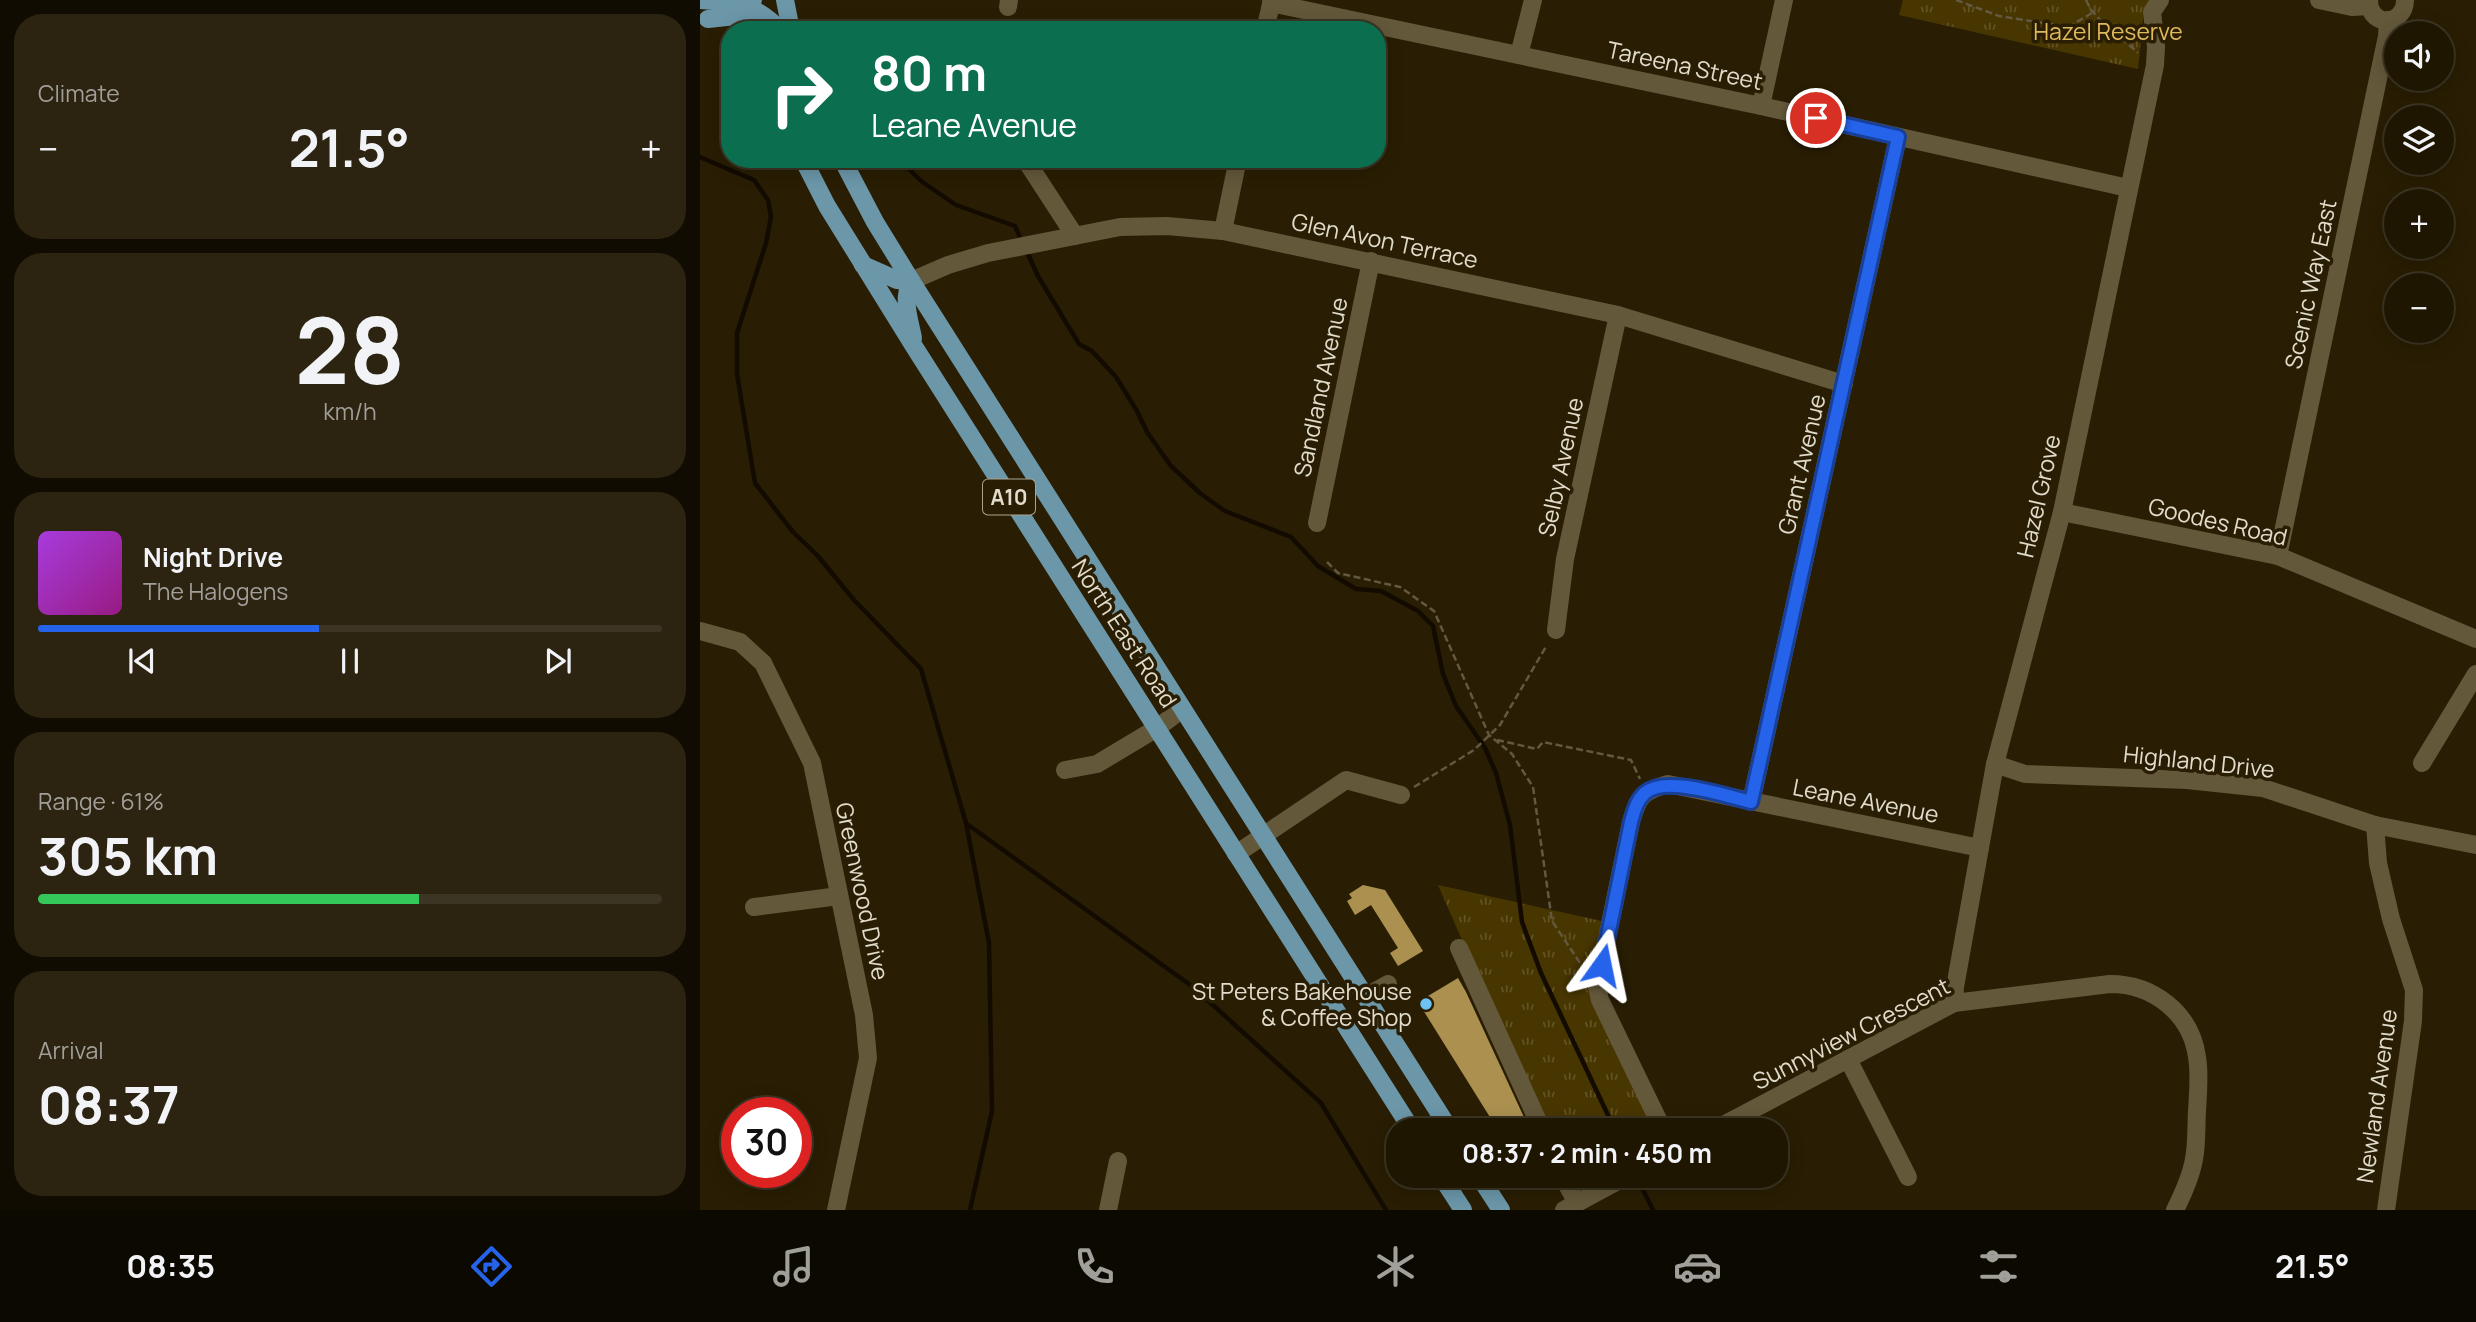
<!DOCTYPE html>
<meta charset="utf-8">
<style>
:root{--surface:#1f1602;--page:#2c2311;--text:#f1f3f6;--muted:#a19f99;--line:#3c3524;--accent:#2563eb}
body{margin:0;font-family:Manrope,sans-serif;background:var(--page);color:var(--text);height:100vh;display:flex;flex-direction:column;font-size:26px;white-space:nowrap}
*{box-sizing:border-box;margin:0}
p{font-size:23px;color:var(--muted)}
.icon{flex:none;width:38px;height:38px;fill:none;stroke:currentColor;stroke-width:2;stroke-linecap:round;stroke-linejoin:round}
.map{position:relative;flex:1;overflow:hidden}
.drawer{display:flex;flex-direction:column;gap:14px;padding:14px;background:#110c01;width:700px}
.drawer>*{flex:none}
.hud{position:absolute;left:21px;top:21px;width:665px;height:147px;border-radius:28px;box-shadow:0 4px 18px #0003,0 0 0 2px var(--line);background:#0b6e4f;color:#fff;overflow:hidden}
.controls{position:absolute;left:1684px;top:21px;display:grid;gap:14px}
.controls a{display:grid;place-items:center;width:70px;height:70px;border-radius:50%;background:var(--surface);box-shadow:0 4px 18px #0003,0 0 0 2px var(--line);font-size:35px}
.speed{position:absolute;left:21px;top:1097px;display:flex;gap:14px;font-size:35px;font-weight:700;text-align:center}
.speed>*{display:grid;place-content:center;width:91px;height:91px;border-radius:50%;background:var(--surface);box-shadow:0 4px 18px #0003,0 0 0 2px var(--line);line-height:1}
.speed .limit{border:10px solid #d22;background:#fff;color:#111}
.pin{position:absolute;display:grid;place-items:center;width:60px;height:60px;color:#fff;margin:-30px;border:4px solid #fff;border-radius:50%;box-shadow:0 2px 7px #0007}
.me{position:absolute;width:77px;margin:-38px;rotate:12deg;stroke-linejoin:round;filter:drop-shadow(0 0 5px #0008)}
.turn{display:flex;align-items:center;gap:24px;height:147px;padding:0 35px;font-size:32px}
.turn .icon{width:91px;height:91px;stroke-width:2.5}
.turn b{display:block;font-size:49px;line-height:60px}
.big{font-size:52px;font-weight:700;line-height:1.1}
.drawer .tile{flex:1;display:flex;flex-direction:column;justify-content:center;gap:10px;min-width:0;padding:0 24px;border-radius:28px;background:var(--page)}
.drawer .dial{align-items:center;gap:0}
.dial b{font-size:91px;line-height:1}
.song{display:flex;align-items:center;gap:21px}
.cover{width:84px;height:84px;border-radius:10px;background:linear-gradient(135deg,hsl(280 70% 55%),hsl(310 70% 35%))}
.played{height:7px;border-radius:4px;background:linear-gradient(90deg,var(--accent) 45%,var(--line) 45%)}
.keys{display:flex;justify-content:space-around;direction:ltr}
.heat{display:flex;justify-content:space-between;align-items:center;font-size:38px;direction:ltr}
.charge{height:10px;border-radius:5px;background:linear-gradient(90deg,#34c759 61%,var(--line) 0)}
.trip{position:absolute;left:686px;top:1118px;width:402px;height:70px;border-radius:28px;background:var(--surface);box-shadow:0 4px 18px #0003,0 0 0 2px var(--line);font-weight:700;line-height:70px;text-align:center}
.tabs{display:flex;height:112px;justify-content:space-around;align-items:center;background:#0c0901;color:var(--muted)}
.tabs .icon{width:49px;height:49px}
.tabs .active{color:var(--accent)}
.tabs b{font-size:32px;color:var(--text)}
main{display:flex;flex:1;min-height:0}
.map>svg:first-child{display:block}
.park{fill:url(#park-tufts)}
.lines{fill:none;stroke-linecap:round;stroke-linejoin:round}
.stream{stroke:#130b00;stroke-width:4.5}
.building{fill:#ab9050}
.path{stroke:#635941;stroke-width:2.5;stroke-dasharray:7 3.5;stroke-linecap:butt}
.minor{stroke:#64583b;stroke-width:18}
.major{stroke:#6b97a9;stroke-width:18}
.route-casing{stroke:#184099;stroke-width:18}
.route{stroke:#2563eb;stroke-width:12}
.poi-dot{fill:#6fc2f4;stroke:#291e03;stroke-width:2.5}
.labels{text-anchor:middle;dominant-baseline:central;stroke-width:7;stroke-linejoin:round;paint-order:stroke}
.shield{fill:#291e03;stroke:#aaa390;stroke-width:2}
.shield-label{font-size:21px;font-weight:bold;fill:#e2dccc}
.park-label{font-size:23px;fill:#dfb95d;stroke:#291e03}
.street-label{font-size:23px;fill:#e2dccc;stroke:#291e03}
.poi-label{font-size:23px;fill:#e2dccc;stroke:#291e03;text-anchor:end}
</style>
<main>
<section class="drawer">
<div class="tile"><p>Climate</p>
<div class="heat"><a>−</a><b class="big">21.5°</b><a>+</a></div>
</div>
<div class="tile dial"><b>28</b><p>km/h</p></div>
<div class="tile">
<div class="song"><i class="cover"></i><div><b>Night Drive</b><p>The Halogens</p></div></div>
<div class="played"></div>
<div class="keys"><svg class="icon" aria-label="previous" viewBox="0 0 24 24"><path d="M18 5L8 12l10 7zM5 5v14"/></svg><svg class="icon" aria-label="pause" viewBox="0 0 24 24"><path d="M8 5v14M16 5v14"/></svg><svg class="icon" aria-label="next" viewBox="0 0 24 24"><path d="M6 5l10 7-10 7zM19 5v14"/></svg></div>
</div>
<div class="tile"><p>Range · 61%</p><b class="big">305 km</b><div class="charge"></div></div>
<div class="tile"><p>Arrival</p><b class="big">08:37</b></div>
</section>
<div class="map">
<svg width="1776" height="1210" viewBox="0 0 1776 1210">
<defs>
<pattern id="park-tufts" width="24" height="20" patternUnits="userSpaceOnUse" patternTransform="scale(1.75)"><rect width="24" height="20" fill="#483601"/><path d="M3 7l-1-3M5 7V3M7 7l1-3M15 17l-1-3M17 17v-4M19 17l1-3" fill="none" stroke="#625225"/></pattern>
</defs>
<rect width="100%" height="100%" fill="#291e03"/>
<g class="park">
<polygon points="1203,0 1451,0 1444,11 1438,69 1199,15"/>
<polygon points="738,885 911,923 897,987 963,1130 845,1130"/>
</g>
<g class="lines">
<g class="stream">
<polyline points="106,25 110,30"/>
<polyline points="0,157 54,180 68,200 71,217 66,243 37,333 37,374 55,483 93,532 117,555 154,600 221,669 266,823 289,943 292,1111 270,1210"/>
<polyline points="199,159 221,181 256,205 315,226 322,242"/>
<polyline points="326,250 338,276 379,344 392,351 416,377 437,411 447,432 471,466 501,494 525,511 591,537 618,566 656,589 681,591 718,611 733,626 743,674 756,706 785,748 796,773 810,825 822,922 841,973 915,1130"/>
<polyline points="267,824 493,987 621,1103 686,1210"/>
<polyline points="936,1176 953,1210"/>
</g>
</g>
<g class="building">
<polygon points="663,885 685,890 723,951 698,966 690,953 698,948 671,905 655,915 647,901 652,898 649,894"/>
<polygon points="758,978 766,992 830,1130 798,1130 718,1002"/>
</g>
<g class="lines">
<g class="path">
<polyline points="1256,0 1299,16 1368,27 1392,13"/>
<path d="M1386 0C1397 24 1420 35 1438 53"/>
<polyline points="627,562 638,573 700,587 734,611 789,735 812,754 833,787 852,921 884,969"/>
<polyline points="797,740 837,749 843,742 931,760 940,779"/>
<polyline points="714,787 774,750 800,725 847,645"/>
</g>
<g class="minor">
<polyline points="1619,0 1652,7 1669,6"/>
<path d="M1669 0C1669 11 1674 18 1685 21 1697 20 1705 12 1705 0"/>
<polyline points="571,3 1061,106 1428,188"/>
<polyline points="308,7 309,0"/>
<polyline points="565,30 572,0"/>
<polyline points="819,55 833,0"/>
<polyline points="1061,106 1084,0"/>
<polyline points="325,159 375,236"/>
<polyline points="523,231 538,159"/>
<polyline points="211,281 248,265 288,253 420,227 467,226 523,231 918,315 1144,384"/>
<polyline points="1362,512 1578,556 1776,639"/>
<polyline points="617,523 671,261"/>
<polyline points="1578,556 1687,36 1688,20"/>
<polyline points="856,630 865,559 918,315"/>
<polyline points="0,631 40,642 63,663 112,763 164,1015 168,1058 136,1210"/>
<polyline points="1722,763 1776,674"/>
<polyline points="1295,764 1325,774 1487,780 1563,788 1675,825 1776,845"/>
<polyline points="365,770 397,764 457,728 481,710"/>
<polyline points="1051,802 1198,137"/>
<polyline points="1675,825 1678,863 1691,919 1714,990 1713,1021 1686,1210"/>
<polyline points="536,854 646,780 701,795"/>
<polyline points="54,907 139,896"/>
<polyline points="759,948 842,1130"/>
<polyline points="665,997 688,984"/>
<polyline points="1254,1003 1255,987 1295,764 1362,512 1455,65 1456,47 1452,12 1460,0"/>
<polyline points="1148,1059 1208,1177"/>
<path d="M963 1130 900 1000 897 987 931 822C938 797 942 791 968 784L1280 848"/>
<path d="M1014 1130 1254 1003 1410 984C1453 984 1491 1013 1497 1057 1500 1074 1498 1093 1497 1111 1496 1127 1497 1144 1494 1159 1491 1177 1483 1194 1475 1210"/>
<polyline points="862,1176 877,1203"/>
<polyline points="408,1210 418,1161"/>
<polyline points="864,1210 927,1176"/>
</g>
<g class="major">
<path d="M0 0C35 2 54 3 80 30"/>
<polyline points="48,0 54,30"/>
<polyline points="85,0 91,30"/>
<polyline points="8,19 36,16 53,0"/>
<polyline points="103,159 127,206 215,348 712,1130"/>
<polyline points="142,159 175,222 215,287 750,1130"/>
<polyline points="163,265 197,280 211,281"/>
<path d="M211 281C202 300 209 318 213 338"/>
<polyline points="741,1176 763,1210"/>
<polyline points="779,1176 801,1210"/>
</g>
</g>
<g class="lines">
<defs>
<path id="route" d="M902 965 931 822C934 812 936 801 945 793 965 775 1026 796 1051 802L1198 137 1116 118"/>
</defs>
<use href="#route" class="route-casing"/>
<use href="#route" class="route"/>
</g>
<circle class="poi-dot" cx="726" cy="1004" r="7"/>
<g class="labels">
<rect class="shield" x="283" y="479.5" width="52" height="35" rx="5"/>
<g class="shield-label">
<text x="309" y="497">A10</text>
</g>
<g class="park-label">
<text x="1408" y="31">Hazel Reserve</text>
</g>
<g class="street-label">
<text transform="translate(985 65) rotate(12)">Tareena Street</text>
<text transform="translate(685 240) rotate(12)">Glen Avon Terrace</text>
<text transform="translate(1610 284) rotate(-78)">Scenic Way East</text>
<text transform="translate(620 387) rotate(-78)">Sandland Avenue</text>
<text transform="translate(1101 464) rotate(-77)">Grant Avenue</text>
<text transform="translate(860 467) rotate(-78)">Selby Avenue</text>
<text transform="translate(1338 496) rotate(-77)">Hazel Grove</text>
<text transform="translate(1518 521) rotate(13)">Goodes Road</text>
<text transform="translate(425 633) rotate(57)">North East Road</text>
<text transform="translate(1499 761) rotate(6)">Highland Drive</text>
<text transform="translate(1166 800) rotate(11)">Leane Avenue</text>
<text transform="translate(163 891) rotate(78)">Greenwood Drive</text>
<text transform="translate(1151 1033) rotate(-27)">Sunnyview Crescent</text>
<text transform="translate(1676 1096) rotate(-82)">Newland Avenue</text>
</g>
<g class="poi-label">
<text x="712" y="991">St Peters Bakehouse<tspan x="712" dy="26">&amp; Coffee Shop</tspan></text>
</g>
</g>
</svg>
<div class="controls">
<a><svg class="icon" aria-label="sound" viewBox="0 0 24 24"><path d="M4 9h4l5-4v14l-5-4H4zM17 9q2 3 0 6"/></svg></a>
<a><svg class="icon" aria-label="layers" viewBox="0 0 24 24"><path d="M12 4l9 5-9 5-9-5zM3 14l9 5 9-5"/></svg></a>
<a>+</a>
<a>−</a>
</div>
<div class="speed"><div class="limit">30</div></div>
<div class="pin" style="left:1116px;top:118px;background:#d93025"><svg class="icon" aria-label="arrive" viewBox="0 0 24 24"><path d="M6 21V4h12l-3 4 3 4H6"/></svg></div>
<svg class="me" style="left:902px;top:965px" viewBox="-20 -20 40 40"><path d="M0-17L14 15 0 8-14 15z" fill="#2563eb" stroke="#fff" stroke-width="4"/></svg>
<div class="trip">08:37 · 2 min · 450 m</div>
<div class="hud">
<div class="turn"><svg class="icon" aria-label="right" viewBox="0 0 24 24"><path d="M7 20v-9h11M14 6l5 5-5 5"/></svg><div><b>80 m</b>Leane Avenue</div></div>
</div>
</div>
</main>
<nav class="tabs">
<b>08:35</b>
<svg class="icon active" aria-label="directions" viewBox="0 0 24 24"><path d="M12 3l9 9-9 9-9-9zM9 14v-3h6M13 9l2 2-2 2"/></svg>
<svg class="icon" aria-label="music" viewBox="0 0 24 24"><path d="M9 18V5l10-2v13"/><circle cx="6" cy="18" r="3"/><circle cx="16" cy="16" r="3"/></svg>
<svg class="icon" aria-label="phone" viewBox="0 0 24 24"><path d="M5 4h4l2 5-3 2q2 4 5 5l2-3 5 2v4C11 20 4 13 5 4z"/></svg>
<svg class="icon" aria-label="climate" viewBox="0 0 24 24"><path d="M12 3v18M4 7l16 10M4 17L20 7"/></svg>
<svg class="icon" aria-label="car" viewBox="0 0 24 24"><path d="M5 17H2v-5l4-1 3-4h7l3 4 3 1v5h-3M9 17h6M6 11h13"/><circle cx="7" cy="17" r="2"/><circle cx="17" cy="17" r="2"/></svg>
<svg class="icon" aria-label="filters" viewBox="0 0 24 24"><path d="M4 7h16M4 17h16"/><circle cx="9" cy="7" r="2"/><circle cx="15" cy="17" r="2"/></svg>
<b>21.5°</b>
</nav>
